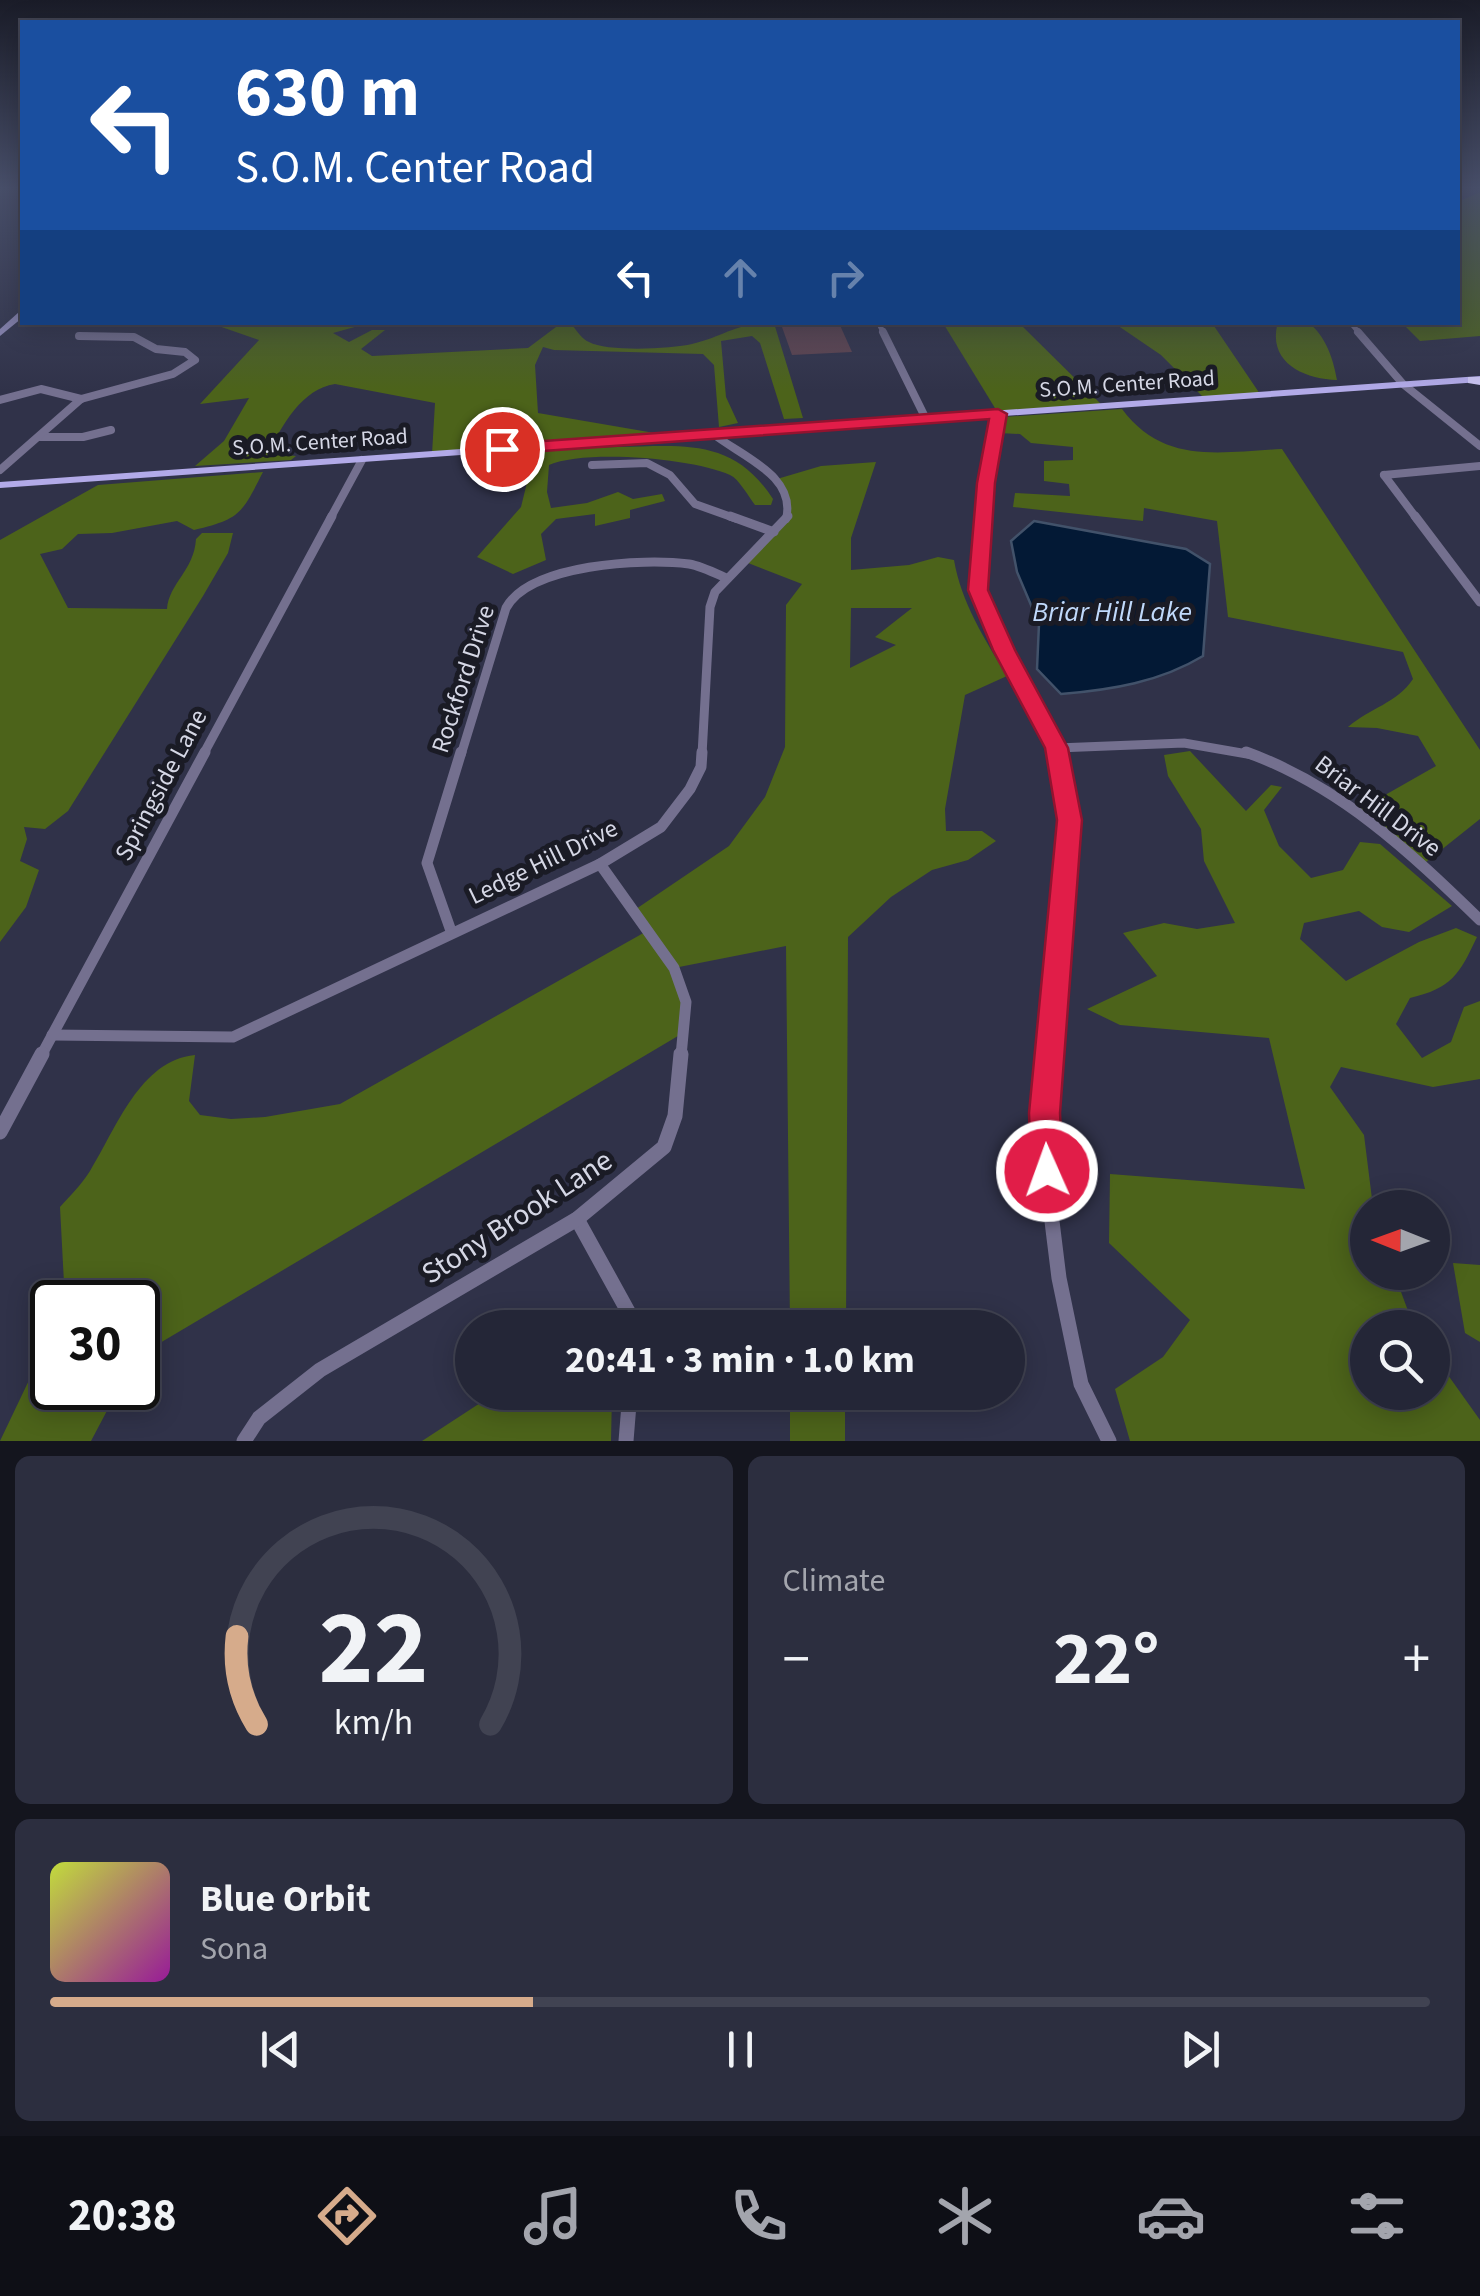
<!DOCTYPE html>
<meta charset="utf-8">
<style>
:root{--surface:#242637;--page:#2c2e3f;--text:#f1f3f6;--muted:#a3a5ad;--line:#414352;--accent:#d6ab8b}
body{margin:0;font-family:"Source Sans 3",sans-serif;background:var(--page);color:var(--text);height:100vh;display:flex;flex-direction:column;font-size:38px;white-space:nowrap}
*{box-sizing:border-box;margin:0}
p{font-size:32px;color:var(--muted)}
.icon{flex:none;width:55px;height:55px;fill:none;stroke:currentColor;stroke-width:2;stroke-linecap:round;stroke-linejoin:round}
.map{position:relative;height:1441px;overflow:hidden}
.panel{display:flex;flex-direction:column;gap:15px;padding:15px;background:#14151e;flex:1}
.panel>*{flex:none}
.hud{position:absolute;left:20px;top:20px;width:1440px;height:305px;border-radius:0px;box-shadow:0 5px 25px #0003,0 0 0 2px var(--line);background:#1a4fa0;color:#fff;overflow:hidden}
.needle{width:65px;rotate:271deg}
.controls{position:absolute;left:1350px;top:1190px;display:grid;gap:20px}
.controls a{display:grid;place-items:center;width:100px;height:100px;border-radius:50%;background:var(--surface);box-shadow:0 5px 25px #0003,0 0 0 2px var(--line);font-size:50px}
.speed{position:absolute;left:30px;top:1280px;display:flex;gap:20px;font-size:50px;font-weight:700;text-align:center}
.speed>*{display:grid;place-content:center;width:130px;height:130px;border-radius:50%;background:var(--surface);box-shadow:0 5px 25px #0003,0 0 0 2px var(--line);line-height:1}
.speed .limit{border:5px solid #111;border-radius:15px;background:#fff;color:#111}
.pin{position:absolute;display:grid;place-items:center;width:85px;height:85px;color:#fff;margin:-42px;border:5px solid #fff;border-radius:50%;box-shadow:0 2px 10px #0007}
.me{position:absolute;width:110px;margin:-55px;rotate:358deg;stroke-linejoin:round;filter:drop-shadow(0 0 8px #0008)}
.turn{display:flex;align-items:center;gap:35px;height:210px;padding:0 50px;font-size:45px}
.turn .icon{width:130px;height:130px;stroke-width:2.5}
.turn b{display:block;font-size:70px;line-height:85px}
.lanes{display:flex;align-items:center;height:95px;padding:0 50px;background:#0003;justify-content:center;gap:50px;direction:ltr}
.lanes .off{opacity:.35}
.big{font-size:75px;font-weight:700;line-height:1.1}
.panel .widget{flex:1;display:flex;flex-direction:column;justify-content:center;gap:15px;min-width:0;padding:0 35px;border-radius:15px;background:var(--page)}
.panel .dial{align-items:center;gap:0}
.dial svg{height:260px;overflow:visible;fill:none;stroke:var(--line);stroke-width:7;stroke-linecap:round;text-anchor:middle}
.dial text{fill:var(--text);stroke:none}
.song{display:flex;align-items:center;gap:30px}
.cover{width:120px;height:120px;border-radius:15px;background:linear-gradient(135deg,hsl(70 70% 55%),hsl(300 70% 35%))}
.played{height:10px;border-radius:5px;background:linear-gradient(90deg,var(--accent) 35%,var(--line) 35%)}
.keys{display:flex;justify-content:space-around;direction:ltr}
.heat{display:flex;justify-content:space-between;align-items:center;font-size:55px;direction:ltr}
.panel .tiles{flex:1;display:grid;gap:15px;grid-template-columns:1fr 1fr}
.widget:last-child{grid-column:span 2}
.trip{position:absolute;left:455px;top:1310px;width:570px;height:100px;border-radius:50px;background:var(--surface);box-shadow:0 5px 25px #0003,0 0 0 2px var(--line);font-weight:700;line-height:100px;text-align:center}
.dock{display:flex;height:160px;justify-content:space-around;align-items:center;background:#0e0f16;color:var(--muted)}
.dock .icon{width:70px;height:70px}
.dock .current{color:var(--accent)}
.dock b{font-size:45px;color:var(--text)}
.map>svg:first-child{display:block}
.green{fill:#4c631a;fill-rule:evenodd}
.water{fill:#031935;stroke:#42526a;stroke-width:2.5}
.building{fill:#5d434e}
.lines{fill:none;stroke-linecap:round;stroke-linejoin:round}
.street-far4{stroke:#74708f;stroke-width:5}
.street-far3{stroke:#74708f;stroke-width:8}
.street-far2{stroke:#74708f;stroke-width:9}
.street-far1{stroke:#74708f;stroke-width:11}
.street{stroke:#74708f;stroke-width:15}
.secondary{fill:#9791c1;fill-rule:evenodd}
.primary{fill:#b2aae8;fill-rule:evenodd}
.highway{fill:#cbc5f3;fill-rule:evenodd}
.route{fill:#e11d48;stroke:#92132f;stroke-width:2.5}
.labels{text-anchor:middle;dominant-baseline:central;stroke-width:10;stroke-linejoin:round;paint-order:stroke}
.far-street-label{font-size:22px;fill:#d5d7e5;stroke:#1a1b25}
.street-label{font-size:25px;fill:#d5d7e5;stroke:#1a1b25}
.water-label{font-size:28px;font-style:italic;fill:#c0d9fb;stroke:#1a1b25}
.near-street-label{font-size:30px;fill:#d5d7e5;stroke:#1a1b25}
</style>
<div class="map">
<svg width="1480" height="1441" viewBox="0 0 1480 1441">
<rect width="100%" height="100%" fill="#303249"/>
<g class="green">
<polygon points="1480,192 1480,336 1420,341 1402,323 1458,322 1458,202"/>
<path d="M316 322 369 323 333 333 349 342 372 330H385L361 349 372 356 528 348 556 327 572 325C577 331 582 339 589 342 607 352 671 349 692 344 726 336 734 323 774 323L803 418 784 419 760 343 752 336 721 341 726 397 738 423 719 427 714 365 703 354 554 350 543 347 535 365 538 413 672 436 432 454 435 403 335 384C302 389 283 424 268 453L296 456 291 460 195 466 224 441 249 398 200 404 259 340 210 323Z"/>
<polygon points="943,323 1019,323 1103,406 998,413"/>
<polygon points="1114,323 1212,323 1260,394 1204,398 1161,355"/>
<path d="M1274 323H1309C1326 337 1333 358 1337 380 1304 379 1269 363 1277 326Z"/>
<path d="M1122 409C1164 465 1219 452 1282 449L1480 750V819L1421 866 1357 811 1436 766 1418 736 1377 728 1348 727C1370 708 1397 703 1413 679L1403 652 1228 617 1217 521 1144 508 1143 521 1013 507 1015 493 1070 496 1069 484 1044 481V461L1073 460V447L1031 443 1020 434 999 433 1003 417Z"/>
<path d="M618 447C682 446 733 437 773 499L771 505H755C748 496 739 479 730 475 694 458 584 449 549 465L547 492 551 508 587 503 618 492 633 499 662 494 665 501 630 510V518L595 526V514L556 519 541 534 546 560 513 574 477 557 521 507 535 450Z"/>
<path d="M876 462 851 538V570L909 565 938 557 954 560C961 602 985 640 1007 676L965 695 945 809 946 831H982L996 841 968 860 932 870 891 897 848 937 846 1327H790L786 946 674 968 686 1002 683 1033 138 1356V1302H65L60 1207C70 1196 82 1184 90 1171 116 1129 140 1060 195 1055L189 1101 200 1115 231 1119 265 1117 340 1104 647 931 633 911 729 846 765 797 785 747 786 605 802 584 743 561 788 517 777 479 821 466ZM851 608H912L875 637 896 645 850 668Z"/>
<path d="M263 472C242 513 241 519 194 530L177 521 112 533 78 534 62 549 40 554 68 608 167 609C169 583 194 571 196 539L202 533H233L228 553 203 596 68 811 45 829 24 827 27 839 20 861 39 870 26 907 0 942V540L98 485Z"/>
<path d="M1190 751 1246 811 1271 785 1282 787 1264 810 1279 846 1311 878 1343 870 1360 842 1380 844 1452 906 1409 932 1382 927 1359 911 1304 923 1300 939 1346 981 1419 942 1456 928 1477 937C1459 975 1452 988 1410 998L1396 1024 1422 1058 1451 1042 1464 1007 1480 1001V1079L1433 1087 1341 1067 1330 1087 1364 1135 1373 1207 1368 1208V1272L1394 1273 1414 1327 1368 1328V1392H1432L1433 1354 1480 1420V1441H1130L1115 1389 1163 1357 1190 1320 1109 1243 1110 1174 1305 1189 1269 1038 1120 1025 1087 1009 1157 976 1123 933 1164 923 1197 929 1235 923 1204 861 1201 829 1168 776 1164 755Z"/>
<polygon points="1453,1263 1480,1265 1480,1342 1465,1333"/>
<polygon points="52,1332 52,1388 119,1388 91,1441 0,1441"/>
<polygon points="497,1392 612,1393 611,1441 422,1441"/>
<rect x="790" y="1393" width="55" height="48"/>
</g>
<path class="water" d="M1034 521 1186 549 1210 564 1203 656C1160 682 1111 690 1061 694L1037 669 1039 624 1017 572 1011 541Z"/>
<polygon class="building" points="839,323 852,352 792,355 782,327"/>
<g class="lines">
<g class="street-far4">
<polyline points="878,322 884,334"/>
<polyline points="1350,322 1360,334"/>
</g>
<g class="street-far3">
<polyline points="883,332 925,417"/>
<polyline points="1358,332 1403,384 1480,446"/>
<polyline points="0,400 41,389 81,399"/>
<path d="M712 433C740 456 797 475 786 519"/>
<polyline points="40,437 83,437 111,430"/>
<polyline points="592,465 647,463 670,475 695,504 737,519"/>
<polyline points="0,470 81,399 173,374 195,360 185,352 156,349 134,337 79,336"/>
<polyline points="1384,475 1417,519"/>
<polyline points="1384,475 1480,466"/>
<polyline points="330,519 362,460"/>
<polyline points="983,519 998,413"/>
</g>
<g class="street-far2">
<polyline points="730,516 774,532"/>
<polyline points="984,516 978,590 1058,755"/>
<polyline points="1415,516 1480,602"/>
<polyline points="1057,748 1184,743 1253,755"/>
<polyline points="203,755 332,516"/>
<path d="M461 755 506 608C530 564 643 558 689 564 701 566 715 573 726 578"/>
<polyline points="702,755 710,607 715,592 788,516"/>
</g>
<g class="street-far1">
<path d="M1246 752C1340 786 1409 851 1480 920"/>
<polyline points="600,864 674,968 686,1002 681,1056"/>
<polyline points="451,931 427,863 461,752"/>
<polyline points="52,1035 233,1037 600,864 661,827 690,789 701,767 702,752"/>
<polyline points="41,1056 205,752"/>
<polyline points="1050,1056 1070,820 1058,752"/>
</g>
<g class="street">
<polyline points="1050,1054 1045,1113 1048,1189 1059,1278 1081,1384 1109,1441"/>
<polyline points="0,1132 42,1054"/>
<polyline points="577,1219 630,1315 630,1328"/>
<polyline points="244,1441 259,1418 320,1370 577,1219 664,1147 675,1116 681,1054"/>
<polyline points="626,1441 630,1392"/>
</g>
<polygon class="secondary" points="19,312 22,312 22,318 0,336 0,329"/>
<polygon class="primary" points="1480,376 1480,382 0,488 0,482"/>
<polygon class="highway" points="1468,377 1480,377 1480,385 1468,383"/>
</g>
<linearGradient id="sky" x2="0" y2="1"><stop stop-color="#1a1c28"/><stop offset="0.48" stop-color="#484f6a"/><stop offset="1" stop-color="#484f6a" stop-opacity="0"/></linearGradient>
<rect width="1480" height="391" fill="url(#sky)"/>
<polygon class="route" points="998,409 1007,414 995,483 988,590 1015,650 1068,748 1082,820 1060,1113 1063,1171 1058,1182 1047,1187 1036,1182 1031,1171 1029,1113 1057,820 1045,748 993,650 968,590 977,483 989,419 502,454 494,449 502,444"/>
<g class="labels">
<g class="far-street-label">
<text transform="translate(1127 384) rotate(-4)">S.O.M. Center Road</text>
<text transform="translate(320 442) rotate(-4)">S.O.M. Center Road</text>
</g>
<g class="street-label">
<text transform="translate(463 679) rotate(-72)">Rockford Drive</text>
<text transform="translate(161 785) rotate(-62)">Springside Lane</text>
<text transform="translate(1378 806) rotate(37)">Briar Hill Drive</text>
<text transform="translate(543 862) rotate(-26)">Ledge Hill Drive</text>
</g>
<g class="water-label">
<text x="1112" y="612">Briar Hill Lake</text>
</g>
<g class="near-street-label">
<text transform="translate(517 1217) rotate(-33)">Stony Brook Lane</text>
</g>
</g>
</svg>
<div class="controls">
<a><svg class="needle" viewBox="-14 -14 28 28"><path d="M0-13l5 13h-10z" fill="#e53935"/><path d="M0 13l5-13h-10z" fill="#a3a5ad"/></svg></a>
<a><svg class="icon" aria-label="search" viewBox="0 0 24 24"><circle cx="10" cy="10" r="6"/><path d="M15 15l6 6"/></svg></a>
</div>
<div class="speed"><div class="limit">30</div></div>
<div class="pin" style="left:502px;top:449px;background:#d93025"><svg class="icon" aria-label="arrive" viewBox="0 0 24 24"><path d="M6 21V4h12l-3 4 3 4H6"/></svg></div>
<svg class="me" style="left:1047px;top:1171px" viewBox="-20 -20 40 40"><circle r="17" fill="#e11d48" stroke="#fff" stroke-width="3"/><path d="M0-11L8 9 0 5-8 9z" fill="#fff"/></svg>
<div class="trip">20:41 · 3 min · 1.0 km</div>
<div class="hud">
<div class="turn"><svg class="icon" aria-label="left" viewBox="0 0 24 24"><path d="M17 20v-9H6M10 6l-5 5 5 5"/></svg><div><b>630 m</b>S.O.M. Center Road</div></div>
<div class="lanes"><svg class="icon" aria-label="left" viewBox="0 0 24 24"><path d="M17 20v-9H6M10 6l-5 5 5 5"/></svg><svg class="icon off" aria-label="ahead" viewBox="0 0 24 24"><path d="M12 20V5M6 11l6-6 6 6"/></svg><svg class="icon off" aria-label="right" viewBox="0 0 24 24"><path d="M7 20v-9h11M14 6l5 5-5 5"/></svg></div>
</div>
</div>
<section class="panel">
<div class="tiles">
<div class="widget dial"><svg viewBox="0 0 100 80">
<path d="M14 69A42 42 0 1 1 86 69"/>
<path d="M14 69A42 42 0 0 1 8 42" stroke="#d6ab8b"/>
<text x="50" y="56" font-size="32" font-weight="700">22</text>
<text x="50" y="72" font-size="11">km/h</text>
</svg></div>
<div class="widget"><p>Climate</p>
<div class="heat"><a>−</a><b class="big">22°</b><a>+</a></div>
</div>
<div class="widget">
<div class="song"><i class="cover"></i><div><b>Blue Orbit</b><p>Sona</p></div></div>
<div class="played"></div>
<div class="keys"><svg class="icon" aria-label="previous" viewBox="0 0 24 24"><path d="M18 5L8 12l10 7zM5 5v14"/></svg><svg class="icon" aria-label="pause" viewBox="0 0 24 24"><path d="M8 5v14M16 5v14"/></svg><svg class="icon" aria-label="next" viewBox="0 0 24 24"><path d="M6 5l10 7-10 7zM19 5v14"/></svg></div>
</div>
</div>
</section>
<nav class="dock">
<b>20:38</b>
<svg class="icon current" aria-label="directions" viewBox="0 0 24 24"><path d="M12 3l9 9-9 9-9-9zM9 14v-3h6M13 9l2 2-2 2"/></svg>
<svg class="icon" aria-label="music" viewBox="0 0 24 24"><path d="M9 18V5l10-2v13"/><circle cx="6" cy="18" r="3"/><circle cx="16" cy="16" r="3"/></svg>
<svg class="icon" aria-label="phone" viewBox="0 0 24 24"><path d="M5 4h4l2 5-3 2q2 4 5 5l2-3 5 2v4C11 20 4 13 5 4z"/></svg>
<svg class="icon" aria-label="climate" viewBox="0 0 24 24"><path d="M12 3v18M4 7l16 10M4 17L20 7"/></svg>
<svg class="icon" aria-label="car" viewBox="0 0 24 24"><path d="M5 17H2v-5l4-1 3-4h7l3 4 3 1v5h-3M9 17h6M6 11h13"/><circle cx="7" cy="17" r="2"/><circle cx="17" cy="17" r="2"/></svg>
<svg class="icon" aria-label="filters" viewBox="0 0 24 24"><path d="M4 7h16M4 17h16"/><circle cx="9" cy="7" r="2"/><circle cx="15" cy="17" r="2"/></svg>
</nav>
